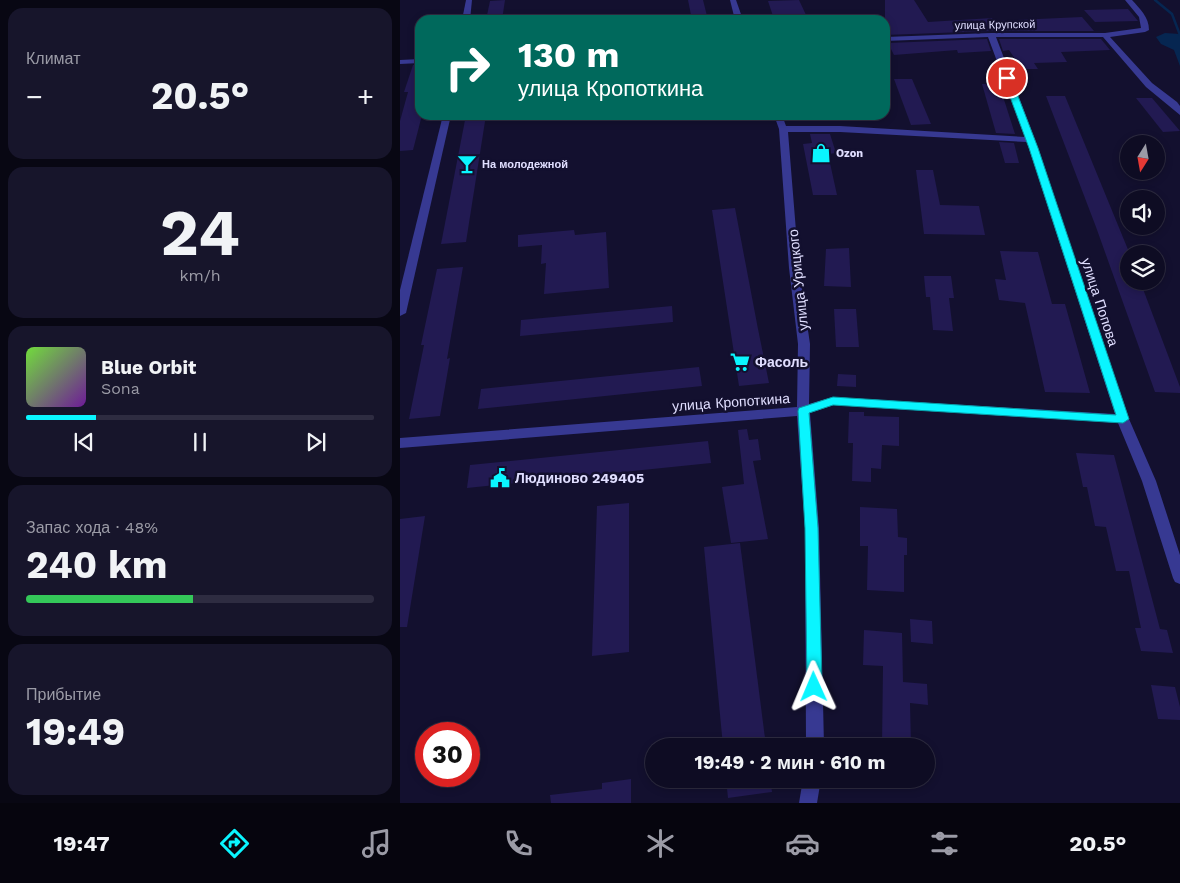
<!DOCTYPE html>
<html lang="ru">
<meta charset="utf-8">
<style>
:root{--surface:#0e0c23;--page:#17152b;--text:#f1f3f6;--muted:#9b9ba6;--line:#2e2c41;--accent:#0af5ff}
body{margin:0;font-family:"Work Sans",sans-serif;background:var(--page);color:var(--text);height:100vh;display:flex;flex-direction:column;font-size:19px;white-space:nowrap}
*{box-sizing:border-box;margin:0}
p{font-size:16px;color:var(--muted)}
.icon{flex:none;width:28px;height:28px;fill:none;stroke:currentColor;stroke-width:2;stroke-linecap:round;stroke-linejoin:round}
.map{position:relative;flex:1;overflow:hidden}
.drawer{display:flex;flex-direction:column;gap:8px;padding:8px;background:#080713;width:400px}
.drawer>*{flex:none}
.guide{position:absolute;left:15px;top:15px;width:475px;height:105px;border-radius:15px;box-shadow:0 2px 8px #0003,0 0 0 1px var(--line);background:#00695c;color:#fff;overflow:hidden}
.needle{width:32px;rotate:191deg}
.tools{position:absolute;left:720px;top:135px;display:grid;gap:10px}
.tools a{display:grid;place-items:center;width:45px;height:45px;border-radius:50%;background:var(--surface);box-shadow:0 2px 8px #0003,0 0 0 1px var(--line);font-size:25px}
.speed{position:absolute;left:15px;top:722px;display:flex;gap:10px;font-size:25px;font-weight:700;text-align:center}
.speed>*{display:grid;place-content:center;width:65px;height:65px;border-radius:50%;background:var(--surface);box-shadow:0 2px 8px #0003,0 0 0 1px var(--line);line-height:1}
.speed .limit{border:8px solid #d22;background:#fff;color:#111}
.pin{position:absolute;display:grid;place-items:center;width:42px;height:42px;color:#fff;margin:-21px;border:2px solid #fff;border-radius:50%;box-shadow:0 1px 5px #0007}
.me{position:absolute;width:55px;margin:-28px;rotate:359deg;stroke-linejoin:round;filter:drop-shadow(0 0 4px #0008)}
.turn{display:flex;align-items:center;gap:18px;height:105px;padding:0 20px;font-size:22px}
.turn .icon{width:65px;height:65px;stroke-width:2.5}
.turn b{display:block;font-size:35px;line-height:42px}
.big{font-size:38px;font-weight:700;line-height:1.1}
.drawer .card{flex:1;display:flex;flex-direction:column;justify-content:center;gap:8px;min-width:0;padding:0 18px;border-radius:15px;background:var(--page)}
.drawer .dial{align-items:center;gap:0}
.dial b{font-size:65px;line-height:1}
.song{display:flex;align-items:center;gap:15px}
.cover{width:60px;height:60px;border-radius:8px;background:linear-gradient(135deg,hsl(100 70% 55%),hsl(280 70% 35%))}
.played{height:5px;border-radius:2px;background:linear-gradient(90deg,var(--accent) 20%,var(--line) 20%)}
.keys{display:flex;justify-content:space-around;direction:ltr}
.heat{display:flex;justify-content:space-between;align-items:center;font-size:28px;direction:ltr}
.charge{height:8px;border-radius:4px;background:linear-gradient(90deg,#34c759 48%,var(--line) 0)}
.trip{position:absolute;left:245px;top:738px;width:290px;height:50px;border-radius:25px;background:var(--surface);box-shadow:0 2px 8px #0003,0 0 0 1px var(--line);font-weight:700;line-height:50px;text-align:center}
.dock{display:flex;height:80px;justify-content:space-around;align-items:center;background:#06050e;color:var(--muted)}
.dock .icon{width:35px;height:35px}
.dock .current{color:var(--accent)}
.dock b{font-size:22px;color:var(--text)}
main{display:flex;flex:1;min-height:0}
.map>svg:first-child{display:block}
.water{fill:#062651}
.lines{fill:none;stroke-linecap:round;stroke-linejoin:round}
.stream{stroke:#062651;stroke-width:2.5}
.building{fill:#221a52}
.street{fill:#373992;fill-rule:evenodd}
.route{fill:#0af5ff;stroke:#069fa6}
.labels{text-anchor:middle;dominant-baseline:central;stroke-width:5;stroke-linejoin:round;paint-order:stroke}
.far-street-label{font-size:11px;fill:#e0deff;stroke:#13102f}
.far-poi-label{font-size:11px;font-weight:bold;fill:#e0deff;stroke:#13102f;text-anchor:start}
.street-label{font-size:14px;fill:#e0deff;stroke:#13102f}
.poi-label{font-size:14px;font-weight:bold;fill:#e0deff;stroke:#13102f;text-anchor:start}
</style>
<main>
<section class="drawer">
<div class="card"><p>Климат</p>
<div class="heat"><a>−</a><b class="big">20.5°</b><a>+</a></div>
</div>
<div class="card dial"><b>24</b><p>km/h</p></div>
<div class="card">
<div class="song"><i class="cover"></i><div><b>Blue Orbit</b><p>Sona</p></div></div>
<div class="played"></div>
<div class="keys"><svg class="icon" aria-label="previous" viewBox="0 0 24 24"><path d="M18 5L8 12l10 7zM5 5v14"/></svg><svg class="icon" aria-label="pause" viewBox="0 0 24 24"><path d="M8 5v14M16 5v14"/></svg><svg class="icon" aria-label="next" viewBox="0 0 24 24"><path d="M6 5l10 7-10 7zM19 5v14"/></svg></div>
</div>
<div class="card"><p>Запас хода · 48%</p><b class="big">240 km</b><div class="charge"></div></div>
<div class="card"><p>Прибытие</p><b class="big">19:49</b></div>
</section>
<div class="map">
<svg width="780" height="803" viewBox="0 0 780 803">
<rect width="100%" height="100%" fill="#13102f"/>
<polygon class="water" points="765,33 780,34 780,66 774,50 761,44 756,37"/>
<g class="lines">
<polyline class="stream" points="755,0 772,14 780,35"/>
</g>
<g class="building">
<polygon points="105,0 102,20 86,20 90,1"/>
<polygon points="288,0 303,0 308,20 292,20"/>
<polygon points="399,0 406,15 373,16 368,1"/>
<polygon points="485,0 514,0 528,22 592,18 594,21 682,17 694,31 591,31 485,35"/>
<polygon points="728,9 738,21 695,22 684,10"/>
<polygon points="587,39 591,51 558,53 557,50 494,55 488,43"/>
<polygon points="599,39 701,39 710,50 661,52 667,62 634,63 638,69 622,69 609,50 603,51"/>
<polygon points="13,65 20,65 20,115 22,115 13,150 0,151 0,121 8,92 4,92"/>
<polygon points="494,79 512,79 531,124 511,125"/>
<polygon points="582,84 599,84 615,134 596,133"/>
<polygon points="646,96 665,96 729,252 729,281 740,281 780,387 780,393 755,392 696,227"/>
<polygon points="736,98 752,98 780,131 763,132"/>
<polygon points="66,115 86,115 66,242 41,244"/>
<polygon points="410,134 430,134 436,153 428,154 437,195 413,195 403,144 412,143"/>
<polygon points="599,142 614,143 619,163 605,163"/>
<polygon points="516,170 533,170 540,205 579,206 585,235 524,234"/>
<polygon points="335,208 358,329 369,383 339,386 312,210"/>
<polygon points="174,230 175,235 206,232 209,288 144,294 146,263 141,264 142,245 118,247 118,235"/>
<polygon points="449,248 451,287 424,286 426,249"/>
<polygon points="600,251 638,252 652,304 665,304 690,393 645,392 625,303 599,300 595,279 606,280"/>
<polygon points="63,267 47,359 50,358 40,416 9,419 24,345 21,345 37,269"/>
<polygon points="524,276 551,276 554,298 549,298 553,331 533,330 530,297 526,297"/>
<polygon points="272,306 273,322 120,336 121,320"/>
<polygon points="434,309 456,309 459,347 436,347"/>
<polygon points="299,367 302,386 78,409 81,389"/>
<polygon points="438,374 456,375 456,387 437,386"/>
<polygon points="449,412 464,412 464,416 499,417 499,446 482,445 481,469 471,468 471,482 452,481 453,443 448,443"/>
<polygon points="347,429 349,440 358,439 361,460 353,461 368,539 331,543 322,487 344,484 338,430"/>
<polygon points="308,441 311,463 67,488 70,465"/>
<polygon points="676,453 714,455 760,629 767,630 773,653 741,651 735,628 741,628 729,571 716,571 706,527 695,526 687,487 683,487"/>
<polygon points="229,503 229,652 192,656 197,506"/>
<polygon points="460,507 497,509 498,537 507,538 507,555 504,555 504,592 467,590 468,546 460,546"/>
<polygon points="25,516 7,627 0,627 0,519"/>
<polygon points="340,543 366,746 323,746 304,547"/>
<polygon points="510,619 532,621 533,644 511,642"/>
<polygon points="464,630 502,633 503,682 527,684 528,705 510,703 511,746 482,746 483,666 463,665"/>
<polygon points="751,685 775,687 780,707 780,720 758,719"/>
<polygon points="231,779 231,803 151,803 150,795 202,789 202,783"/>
<polygon points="326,779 370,779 372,792 328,798"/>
</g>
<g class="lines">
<g class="street">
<polygon points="66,0 72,0 70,20 62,20"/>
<polygon points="330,0 336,0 343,20 335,20"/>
<path d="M725 0H732C740 9 749 17 749 30L745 32 710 37 752 83 777 102 780 106V115L746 87 703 37H596L635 140 729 419 756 481 780 555V584L775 582 773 578 742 481 718 423 434 405 410 413 419 528 424 746H406L405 528 397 416 0 448V438L397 407 398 344 389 268 379 129 374 115H382L386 126H440L625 137 588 37 485 41V37L591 33H705L741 28 739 17ZM388 132H440L627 142 715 414 433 397 409 404 410 344 399 268Z"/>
<polygon points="20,59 20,63 0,64 0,60"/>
<polygon points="43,115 51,115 6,313 0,316 0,290"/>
<polygon points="403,779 421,779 417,803 399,803"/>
</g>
</g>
<polygon class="route" points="607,75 611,78 638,148 729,419 723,423 433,405 409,413 418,528 422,687 419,691 414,693 409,691 407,687 405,528 398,411 399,408 433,397 716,415 629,148 603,78"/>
<defs>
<symbol id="shop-bare" viewBox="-9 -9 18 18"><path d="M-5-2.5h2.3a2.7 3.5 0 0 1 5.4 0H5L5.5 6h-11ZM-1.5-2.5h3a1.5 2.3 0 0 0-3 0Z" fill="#0af5ff" stroke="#13102f" stroke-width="2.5" paint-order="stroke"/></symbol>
<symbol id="bar-bare" viewBox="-9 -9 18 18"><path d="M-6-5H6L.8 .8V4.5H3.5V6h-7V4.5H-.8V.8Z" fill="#0af5ff" stroke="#13102f" stroke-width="2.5" paint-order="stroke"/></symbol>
<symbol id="supermarket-bare" viewBox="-9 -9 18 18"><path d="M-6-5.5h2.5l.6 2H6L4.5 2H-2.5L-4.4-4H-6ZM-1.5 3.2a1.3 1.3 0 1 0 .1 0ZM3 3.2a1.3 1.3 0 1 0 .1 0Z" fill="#0af5ff" stroke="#13102f" stroke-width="2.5" paint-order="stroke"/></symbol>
<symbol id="civic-bare" viewBox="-9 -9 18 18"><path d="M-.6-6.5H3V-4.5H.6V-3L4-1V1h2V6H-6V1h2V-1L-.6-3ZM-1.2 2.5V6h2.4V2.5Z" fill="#0af5ff" stroke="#13102f" stroke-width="2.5" paint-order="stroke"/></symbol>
</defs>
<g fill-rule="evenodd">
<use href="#shop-bare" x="407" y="139" width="28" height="28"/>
<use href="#bar-bare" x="53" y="150" width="28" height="28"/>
<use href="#supermarket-bare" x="326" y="348" width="28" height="28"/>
<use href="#civic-bare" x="86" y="464" width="28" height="28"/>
</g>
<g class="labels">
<g class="far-street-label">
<text transform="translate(595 25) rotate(-1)">улица Крупской</text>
</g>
<g class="far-poi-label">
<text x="436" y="153">Ozon</text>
<text x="82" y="164">На молодежной</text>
</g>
<g class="street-label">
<text transform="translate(398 280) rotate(-96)">улица Урицкого</text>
<text transform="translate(700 302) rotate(72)">улица Попова</text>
<text transform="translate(331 402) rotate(-4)">улица Кропоткина</text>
</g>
<g class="poi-label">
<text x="355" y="362">Фасоль</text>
<text x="115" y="478">Людиново 249405</text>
</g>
</g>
</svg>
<div class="tools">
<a><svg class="needle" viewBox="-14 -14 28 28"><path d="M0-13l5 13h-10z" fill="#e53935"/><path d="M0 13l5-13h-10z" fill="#9b9ba6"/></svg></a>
<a><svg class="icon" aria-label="sound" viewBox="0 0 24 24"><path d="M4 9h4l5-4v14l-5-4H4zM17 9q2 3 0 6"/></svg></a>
<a><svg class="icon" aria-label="layers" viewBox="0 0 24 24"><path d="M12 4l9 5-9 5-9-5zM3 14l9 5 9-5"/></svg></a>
</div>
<div class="speed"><div class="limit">30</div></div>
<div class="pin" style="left:607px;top:78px;background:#d93025"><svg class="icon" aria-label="arrive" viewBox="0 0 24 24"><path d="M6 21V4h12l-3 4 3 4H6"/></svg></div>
<svg class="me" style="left:414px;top:687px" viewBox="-20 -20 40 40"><path d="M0-17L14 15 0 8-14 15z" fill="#0af5ff" stroke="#fff" stroke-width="4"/></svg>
<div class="trip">19:49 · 2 мин · 610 m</div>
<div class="guide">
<div class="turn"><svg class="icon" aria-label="right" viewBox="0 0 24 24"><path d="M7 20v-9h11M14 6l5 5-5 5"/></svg><div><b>130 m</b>улица Кропоткина</div></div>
</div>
</div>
</main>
<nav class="dock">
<b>19:47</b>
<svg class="icon current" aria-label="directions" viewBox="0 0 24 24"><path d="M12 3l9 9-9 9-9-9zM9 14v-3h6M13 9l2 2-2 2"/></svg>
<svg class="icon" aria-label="music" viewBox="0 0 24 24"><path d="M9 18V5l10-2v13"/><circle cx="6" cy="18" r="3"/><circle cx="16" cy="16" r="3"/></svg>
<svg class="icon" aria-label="phone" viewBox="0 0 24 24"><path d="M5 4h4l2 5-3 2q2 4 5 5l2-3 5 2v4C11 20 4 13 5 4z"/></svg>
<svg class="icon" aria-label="climate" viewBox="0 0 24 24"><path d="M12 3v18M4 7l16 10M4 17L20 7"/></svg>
<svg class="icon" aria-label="car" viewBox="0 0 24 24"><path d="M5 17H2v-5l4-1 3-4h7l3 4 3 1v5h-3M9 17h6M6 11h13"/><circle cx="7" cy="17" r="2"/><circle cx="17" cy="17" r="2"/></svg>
<svg class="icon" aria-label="filters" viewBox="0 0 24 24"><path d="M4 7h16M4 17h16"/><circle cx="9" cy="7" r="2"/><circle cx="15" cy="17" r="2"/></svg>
<b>20.5°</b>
</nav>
